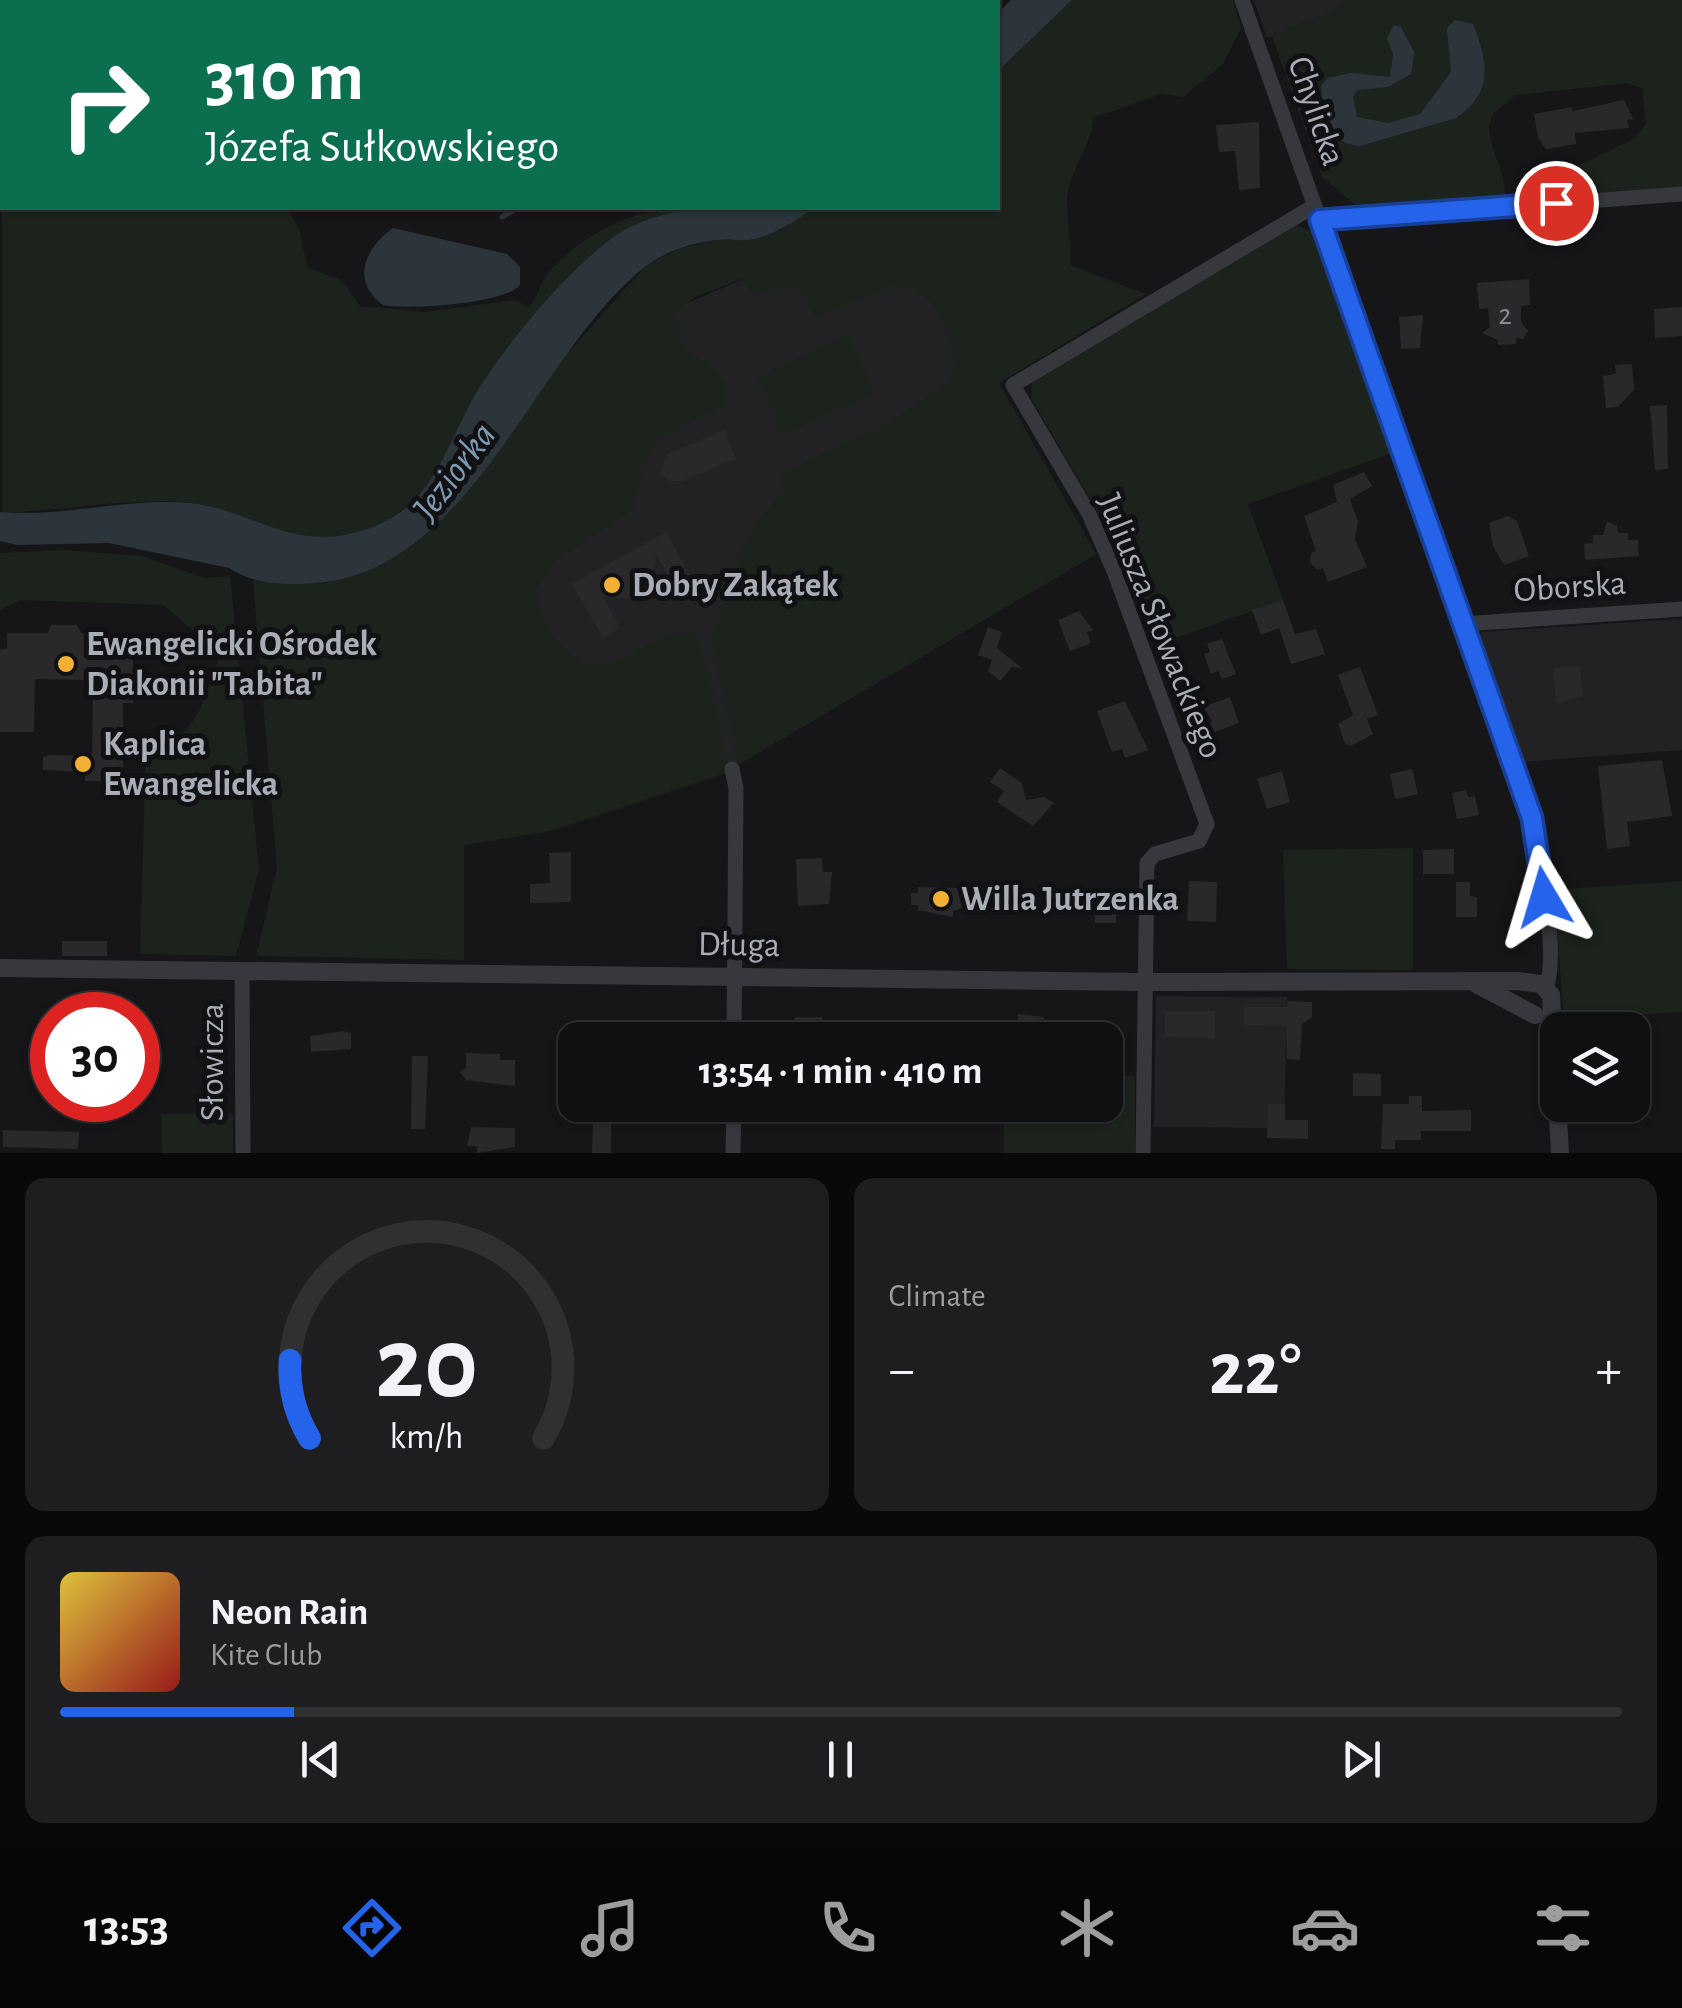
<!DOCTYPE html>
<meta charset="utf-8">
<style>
:root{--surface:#101012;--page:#1e1e20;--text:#f1f3f6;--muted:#9c9d9f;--line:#303032;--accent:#2563eb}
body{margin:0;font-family:"Alegreya Sans",sans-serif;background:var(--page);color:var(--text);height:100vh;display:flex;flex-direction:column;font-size:38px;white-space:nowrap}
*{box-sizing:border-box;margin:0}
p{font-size:32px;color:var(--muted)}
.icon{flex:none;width:55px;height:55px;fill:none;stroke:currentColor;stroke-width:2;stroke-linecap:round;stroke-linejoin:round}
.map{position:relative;height:1153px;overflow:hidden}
.panel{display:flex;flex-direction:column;gap:25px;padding:25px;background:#09090a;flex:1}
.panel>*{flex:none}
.top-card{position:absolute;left:0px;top:0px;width:1000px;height:210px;box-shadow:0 2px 8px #0004,0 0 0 2px var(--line);background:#0b6e4f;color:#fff;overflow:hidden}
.buttons{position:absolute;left:1540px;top:1012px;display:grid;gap:20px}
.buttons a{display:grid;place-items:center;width:110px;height:110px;border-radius:20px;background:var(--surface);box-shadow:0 2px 8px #0004,0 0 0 2px var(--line);font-size:50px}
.speed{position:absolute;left:30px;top:992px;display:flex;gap:20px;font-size:50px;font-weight:700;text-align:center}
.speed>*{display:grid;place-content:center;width:130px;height:130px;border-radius:50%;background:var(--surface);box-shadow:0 2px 8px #0004,0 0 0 2px var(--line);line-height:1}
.speed .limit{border:15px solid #d22;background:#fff;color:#111}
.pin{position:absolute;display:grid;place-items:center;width:85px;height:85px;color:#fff;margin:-42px;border:5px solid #fff;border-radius:50%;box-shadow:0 2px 10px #0007}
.me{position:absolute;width:110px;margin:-55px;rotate:353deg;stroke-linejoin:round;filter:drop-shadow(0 0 8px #0008)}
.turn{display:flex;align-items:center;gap:35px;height:210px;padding:0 40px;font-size:45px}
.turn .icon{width:130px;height:130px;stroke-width:2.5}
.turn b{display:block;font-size:70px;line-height:85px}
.big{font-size:75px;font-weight:700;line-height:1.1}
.panel .tile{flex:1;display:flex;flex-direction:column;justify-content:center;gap:15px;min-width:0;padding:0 35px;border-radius:20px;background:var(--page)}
.panel .dial{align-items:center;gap:0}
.dial svg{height:260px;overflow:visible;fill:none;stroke:var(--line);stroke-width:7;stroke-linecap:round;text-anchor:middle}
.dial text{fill:var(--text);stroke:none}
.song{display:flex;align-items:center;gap:30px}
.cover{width:120px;height:120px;border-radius:15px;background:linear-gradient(135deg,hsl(50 70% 55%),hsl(0 70% 35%))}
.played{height:10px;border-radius:5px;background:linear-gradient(90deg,var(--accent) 15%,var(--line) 15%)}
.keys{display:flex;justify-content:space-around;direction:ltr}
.heat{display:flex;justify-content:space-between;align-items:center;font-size:55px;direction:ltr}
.panel .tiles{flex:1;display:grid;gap:25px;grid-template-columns:1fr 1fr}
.tile:last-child{grid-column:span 2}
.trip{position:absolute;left:558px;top:1022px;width:565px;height:100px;border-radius:20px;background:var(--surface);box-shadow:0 2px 8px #0004,0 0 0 2px var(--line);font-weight:700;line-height:100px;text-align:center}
.tabs{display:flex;height:160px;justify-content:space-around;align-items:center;background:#060607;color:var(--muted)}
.tabs .icon{width:70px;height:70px}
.tabs .on{color:var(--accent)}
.tabs b{font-size:45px;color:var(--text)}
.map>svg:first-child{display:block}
.built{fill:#222225}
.green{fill:#1c231d}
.water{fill:#2c353c}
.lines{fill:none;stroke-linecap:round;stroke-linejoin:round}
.stream{stroke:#2c353c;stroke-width:5}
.building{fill:#29292c}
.minor{stroke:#37383d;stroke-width:15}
.tertiary{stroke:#37383d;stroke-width:18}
.route-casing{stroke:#184099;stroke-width:25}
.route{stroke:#2563eb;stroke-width:18}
.poi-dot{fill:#f2b134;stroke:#111113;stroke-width:4}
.labels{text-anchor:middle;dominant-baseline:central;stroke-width:10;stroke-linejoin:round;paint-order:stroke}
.number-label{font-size:30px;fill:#888b94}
.street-label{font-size:35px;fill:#a8adb8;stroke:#111113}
.poi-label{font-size:35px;font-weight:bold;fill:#a8adb8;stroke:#111113;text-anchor:start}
.water-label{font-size:38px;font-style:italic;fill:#7f9bb3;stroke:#111113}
</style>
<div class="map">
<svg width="1682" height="1153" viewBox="0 0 1682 1153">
<rect width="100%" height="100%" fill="#161618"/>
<g class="built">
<polygon points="1254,0 1342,0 1335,10 1267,38"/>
<polygon points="910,241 1096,554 726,772 550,831 463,845 415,569 677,308 768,268"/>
<polygon points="1682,619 1682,750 1520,762 1478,638 1481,632"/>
<polygon points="1156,996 1287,997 1284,1128 1154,1127"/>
</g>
<g class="green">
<path d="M1072 0H1233L1241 28 1223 64 1183 97 1161 94 1093 118C1092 147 1067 172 1067 202 1066 224 1073 242 1070 265L1146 294 999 383 1096 554 738 765 711 637 750 530 781 494 782 473 888 423 952 379C959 341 937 284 893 286L815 318 798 287 753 294 741 279 695 297 672 315 689 353 715 367 727 390 726 405 658 440 644 465 632 511 556 560 536 590C539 610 546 630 561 645 598 683 617 659 657 640 668 635 682 634 695 632L716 703 726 773 550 831 464 845V960L256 956 277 868 253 580 323 584 393 558 482 471 554 368 648 264 681 248 716 240 753 239 780 230 814 208H998V71Z"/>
<path d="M1342 0H1682V187L1573 194V168L1635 138 1646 124 1642 88 1628 83 1516 95 1493 113 1489 126C1490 156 1506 166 1505 200L1362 210 1322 177 1272 36 1335 10Z"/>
<path d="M2 7V208H287L300 232 307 267 342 281 360 306 425 312 513 300 530 307C538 296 540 282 549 272 587 231 633 208 690 208 607 231 538 303 489 373 439 442 445 513 345 535 288 547 245 510 192 503 141 496 57 511 2 513Z"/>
<polygon points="1297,225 1310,231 1392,453 1248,504 1283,600 1153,646 1115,542 1031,398 1032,382"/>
<polygon points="848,335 875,393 783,435 757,377"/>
<path d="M64 550 142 556 204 578 230 576 259 870 236 956 140 954 146 751C200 736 203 702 220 653L163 605 20 600 0 610V553Z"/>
<polygon points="1413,848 1413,970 1287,969 1283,850"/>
<polygon points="1682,881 1682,1012 1564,1020 1554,890"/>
<polygon points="1105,1075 1135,1076 1135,1153 1004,1153 1004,1105 1105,1105"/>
<polygon points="161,1114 233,1114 233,1153 162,1153"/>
</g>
<g class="water">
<polygon points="1011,0 1072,0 998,71 998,13"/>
<path d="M1455 20 1473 24C1488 62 1494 93 1456 118L1360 146C1330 145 1323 113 1321 86L1327 78 1351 73 1390 77 1393 54 1387 38 1394 25 1401 27 1414 52 1411 74 1388 87 1357 90 1353 97 1357 117 1389 123 1420 114 1451 72 1447 28Z"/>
<path d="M690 208H814C796 220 777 234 754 239 742 242 729 238 717 240 694 242 664 252 646 266 530 357 471 582 301 584 275 584 251 583 229 568L109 543 17 545 0 541V512C63 518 127 497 190 503 244 508 286 546 344 535 443 516 440 441 489 373 520 328 574 264 618 234 639 220 666 214 690 208Z"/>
<path d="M393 228 507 254 520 267V285C504 304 408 310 383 305 350 281 365 248 393 228Z"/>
</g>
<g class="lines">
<polyline class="stream" points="502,217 518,208"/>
</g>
<g class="building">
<polygon points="1624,100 1633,119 1627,120 1629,128 1575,133 1576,144 1546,149 1538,137 1534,114 1572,107 1573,111"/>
<polygon points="1259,122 1260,188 1239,190 1235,151 1219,152 1216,125"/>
<polygon points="1529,279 1530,305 1521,306 1521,322 1528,331 1523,339 1516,338 1516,344 1498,345 1498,340 1482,333 1490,327 1488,308 1479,309 1477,283"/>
<polygon points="1682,307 1682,336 1655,338 1654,309"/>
<polygon points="1423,315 1420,348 1401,349 1399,317"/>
<polygon points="1632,364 1634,390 1618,407 1606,408 1603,376 1616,374 1615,365"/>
<polygon points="1667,405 1668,469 1655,470 1650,406"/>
<polygon points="724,430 736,459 682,481 669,481 660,474 666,455"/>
<polygon points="1364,472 1372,486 1350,499 1358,522 1355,539 1367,567 1328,582 1323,568 1318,570 1310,563 1311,553 1316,551 1304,516 1337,502 1333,485"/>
<polygon points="1508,516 1517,521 1529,556 1504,565 1493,546 1489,523"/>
<polygon points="1607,521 1617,526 1618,533 1628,533 1628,540 1638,540 1639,556 1585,560 1584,544 1593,543 1593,535 1603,535"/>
<polygon points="666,532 696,586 679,595 656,555 652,585 643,600 603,597 620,628 603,638 572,584"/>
<polygon points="1283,600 1295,634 1316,629 1325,654 1291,664 1279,628 1261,635 1252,610"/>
<polygon points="1079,611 1093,630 1087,632 1091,643 1070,651 1058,620"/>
<polygon points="51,625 77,625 81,633 121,633 121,649 133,650 133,703 123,703 123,782 85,781 85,772 43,770 43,757 49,755 92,756 93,680 35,679 34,732 0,732 0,649 7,649 7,633 48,633"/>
<polygon points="988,627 1002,632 997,648 1023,669 1012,667 1000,681 988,671 992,660 978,655"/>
<polygon points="1222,639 1236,674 1222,679 1218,671 1211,674 1204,654 1210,652 1207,644"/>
<polygon points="1580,666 1583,696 1556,704 1553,668"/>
<polygon points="1360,667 1378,715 1367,719 1373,734 1351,746 1345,744 1338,724 1353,715 1338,675"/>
<polygon points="1230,697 1239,723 1207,735 1212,720 1203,707"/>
<polygon points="1125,701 1148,750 1125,758 1122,749 1112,752 1097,711"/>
<polygon points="1662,760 1672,816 1627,822 1630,846 1607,849 1598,766"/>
<polygon points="1000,768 1022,783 1026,800 1044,797 1054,803 1033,826 997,802 1004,791 990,782"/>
<polygon points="1412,769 1418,794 1395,799 1390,774"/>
<polygon points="1282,771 1290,802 1267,809 1257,779"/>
<polygon points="1466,790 1468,797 1475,796 1479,815 1457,819 1452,793"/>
<polygon points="1454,849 1454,874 1423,874 1423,850"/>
<polygon points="571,852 571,902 530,903 530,884 550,883 549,853"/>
<polygon points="822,858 823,872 832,872 829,904 798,906 796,859"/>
<polygon points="1189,881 1217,882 1216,922 1187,921"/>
<polygon points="1456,882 1470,882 1470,896 1477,897 1477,917 1456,917"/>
<polygon points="918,887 965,888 965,893 971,893 971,905 953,911 953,917 918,910 918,905 911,905 911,893 918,893"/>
<polygon points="1095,892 1106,892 1106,901 1116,900 1116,923 1095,923"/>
<rect x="62" y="941" width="45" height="15"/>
<polygon points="1287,1001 1312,1002 1312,1017 1302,1024 1300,1060 1287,1059 1286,1026 1244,1025 1244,1007 1287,1007"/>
<polygon points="1165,1011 1215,1011 1215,1038 1165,1037"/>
<polygon points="1018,1014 1044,1017 1047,1037 1017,1037"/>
<polygon points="795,1017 822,1017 825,1040 795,1040"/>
<polygon points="343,1031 351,1033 351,1049 311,1052 310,1036"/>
<polygon points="466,1053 500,1054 500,1060 515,1060 515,1086 466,1080 460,1072 466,1068"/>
<polygon points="412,1056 428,1056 425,1129 411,1129"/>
<polygon points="1353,1073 1381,1074 1381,1096 1353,1096"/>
<polygon points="1409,1096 1422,1096 1422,1111 1471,1110 1471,1131 1421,1131 1421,1140 1395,1140 1395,1149 1381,1149 1383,1104 1409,1104"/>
<polygon points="1268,1104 1285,1104 1285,1120 1308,1120 1308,1139 1267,1138"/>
<polygon points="577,1105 611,1105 611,1153 592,1153 593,1122 577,1121"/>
<polygon points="471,1127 515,1128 515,1147 477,1153 477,1146 467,1146"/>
<polygon points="3,1130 79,1132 78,1149 3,1147"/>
</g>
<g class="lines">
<g class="minor">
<path d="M1242 0 1531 818C1540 851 1559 958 1546 987"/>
<polyline points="1320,221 1682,194"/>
<polyline points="1462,624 1682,609"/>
<polyline points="732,769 736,788 734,1040"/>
<polyline points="242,971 243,1153"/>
<polyline points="733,1153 734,1105"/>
<polyline points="1143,1153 1147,863 1155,854 1199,841 1207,824 1114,571 1089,514 1013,385 1314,206"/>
</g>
<g class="tertiary">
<polyline points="0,968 1146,982 1517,981 1541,984 1551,995 1560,1153"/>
<polyline points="1478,985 1535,1015"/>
</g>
</g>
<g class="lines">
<defs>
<polyline id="route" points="1544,897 1532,818 1320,220 1556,203"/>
</defs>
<use href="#route" class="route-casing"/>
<use href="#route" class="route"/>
</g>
<g class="poi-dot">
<circle cx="612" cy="585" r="10"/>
<circle cx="66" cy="664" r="10"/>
<circle cx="83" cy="764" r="10"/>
<circle cx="941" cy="899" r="10"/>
</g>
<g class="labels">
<g class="number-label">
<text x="1505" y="315">2</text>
</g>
<g class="street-label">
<text transform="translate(1316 111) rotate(71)">Chylicka</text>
<text transform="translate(1570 587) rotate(-4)">Oborska</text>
<text transform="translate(1160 626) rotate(68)">Juliusza Słowackiego</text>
<text transform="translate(739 945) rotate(1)">Długa</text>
<text transform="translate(212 1062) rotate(-90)">Słowicza</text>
</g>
<g class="poi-label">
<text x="632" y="585">Dobry Zakątek</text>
<text x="86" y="644">Ewangelicki Ośrodek<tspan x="86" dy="40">Diakonii "Tabita"</tspan></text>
<text x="103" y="744">Kaplica<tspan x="103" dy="40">Ewangelicka</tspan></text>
<text x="961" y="899">Willa Jutrzenka</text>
</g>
<g class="water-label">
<text transform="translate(455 472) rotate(-53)">Jeziorka</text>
</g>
</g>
</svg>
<div class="buttons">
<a><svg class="icon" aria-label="layers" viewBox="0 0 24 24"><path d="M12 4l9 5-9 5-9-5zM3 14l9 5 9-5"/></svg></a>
</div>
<div class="speed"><div class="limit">30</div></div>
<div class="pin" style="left:1556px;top:203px;background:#d93025"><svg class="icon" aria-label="arrive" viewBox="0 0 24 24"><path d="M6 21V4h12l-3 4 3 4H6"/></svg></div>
<svg class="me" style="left:1544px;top:897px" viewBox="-20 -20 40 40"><path d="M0-17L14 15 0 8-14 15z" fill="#2563eb" stroke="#fff" stroke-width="4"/></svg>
<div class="trip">13:54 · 1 min · 410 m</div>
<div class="top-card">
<div class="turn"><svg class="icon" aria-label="right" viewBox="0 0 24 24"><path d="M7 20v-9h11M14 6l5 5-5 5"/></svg><div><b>310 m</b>Józefa Sułkowskiego</div></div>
</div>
</div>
<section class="panel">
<div class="tiles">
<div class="tile dial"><svg viewBox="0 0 100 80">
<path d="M14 69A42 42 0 1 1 86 69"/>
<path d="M14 69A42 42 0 0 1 8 45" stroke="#2563eb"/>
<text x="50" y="56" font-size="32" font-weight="700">20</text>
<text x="50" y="72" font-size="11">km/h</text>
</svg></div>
<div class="tile"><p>Climate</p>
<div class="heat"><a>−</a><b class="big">22°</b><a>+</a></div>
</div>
<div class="tile">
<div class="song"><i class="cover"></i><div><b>Neon Rain</b><p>Kite Club</p></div></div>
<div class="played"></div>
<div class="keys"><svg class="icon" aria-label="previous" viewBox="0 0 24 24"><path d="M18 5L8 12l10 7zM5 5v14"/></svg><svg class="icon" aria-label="pause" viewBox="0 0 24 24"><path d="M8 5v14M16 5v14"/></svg><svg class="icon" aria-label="next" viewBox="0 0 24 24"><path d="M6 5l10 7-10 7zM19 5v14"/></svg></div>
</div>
</div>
</section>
<nav class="tabs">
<b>13:53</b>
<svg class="icon on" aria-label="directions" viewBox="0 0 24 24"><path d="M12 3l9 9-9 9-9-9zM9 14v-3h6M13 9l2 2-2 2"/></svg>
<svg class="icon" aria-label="music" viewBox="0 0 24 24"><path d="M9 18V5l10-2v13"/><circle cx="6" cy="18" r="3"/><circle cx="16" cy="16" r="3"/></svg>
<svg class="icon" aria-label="phone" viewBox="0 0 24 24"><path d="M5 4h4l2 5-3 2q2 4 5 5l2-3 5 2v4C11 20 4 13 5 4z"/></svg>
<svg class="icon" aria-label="climate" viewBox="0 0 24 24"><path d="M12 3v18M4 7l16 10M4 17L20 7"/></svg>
<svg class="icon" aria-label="car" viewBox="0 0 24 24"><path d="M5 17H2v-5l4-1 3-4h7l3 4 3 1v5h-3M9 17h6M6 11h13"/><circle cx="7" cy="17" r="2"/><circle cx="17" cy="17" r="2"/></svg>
<svg class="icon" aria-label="filters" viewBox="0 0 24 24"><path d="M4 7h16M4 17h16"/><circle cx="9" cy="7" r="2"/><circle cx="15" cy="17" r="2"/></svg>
</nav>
